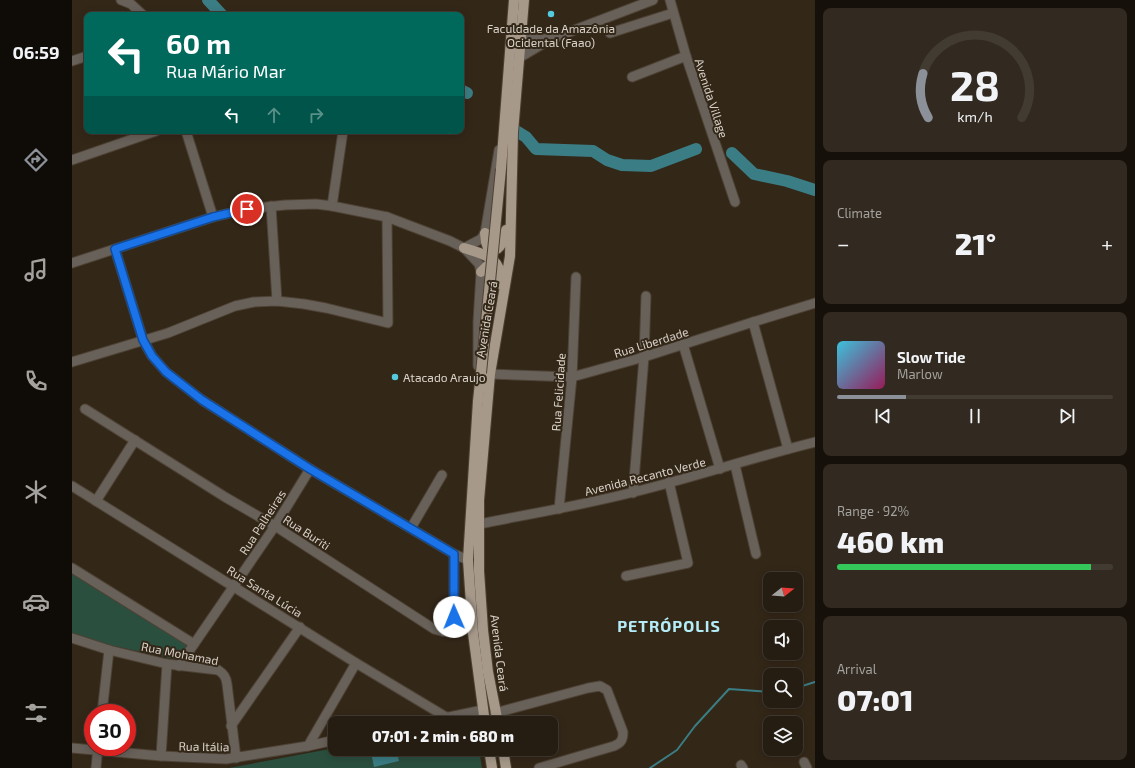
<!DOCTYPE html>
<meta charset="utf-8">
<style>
:root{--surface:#261d12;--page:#322a20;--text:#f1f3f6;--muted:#a4a29f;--line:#423b32;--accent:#8c9099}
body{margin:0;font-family:"Exo 2",sans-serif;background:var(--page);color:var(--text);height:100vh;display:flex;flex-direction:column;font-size:15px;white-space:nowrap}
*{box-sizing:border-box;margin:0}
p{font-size:13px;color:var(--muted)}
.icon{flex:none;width:22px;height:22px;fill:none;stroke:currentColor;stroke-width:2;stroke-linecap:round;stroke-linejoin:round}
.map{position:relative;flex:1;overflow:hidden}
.details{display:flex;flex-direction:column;gap:8px;padding:8px;background:#15100a;width:320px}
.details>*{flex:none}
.hud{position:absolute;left:12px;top:12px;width:380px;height:122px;border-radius:8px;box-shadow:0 2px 10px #0003,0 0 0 1px var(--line);background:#00695c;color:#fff;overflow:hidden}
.needle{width:26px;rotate:73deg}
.fabs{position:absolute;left:691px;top:572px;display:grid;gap:8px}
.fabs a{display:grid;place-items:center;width:40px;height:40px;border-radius:8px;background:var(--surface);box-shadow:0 2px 10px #0003,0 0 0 1px var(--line);font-size:20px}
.speed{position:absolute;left:12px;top:704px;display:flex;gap:8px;font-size:20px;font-weight:700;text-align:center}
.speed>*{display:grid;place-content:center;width:52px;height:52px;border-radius:50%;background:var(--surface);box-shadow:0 2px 10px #0003,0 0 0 1px var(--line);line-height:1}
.speed .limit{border:6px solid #d22;background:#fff;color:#111}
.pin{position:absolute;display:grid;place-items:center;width:34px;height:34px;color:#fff;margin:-17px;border:2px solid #fff;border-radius:50%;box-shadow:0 1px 4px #0007}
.me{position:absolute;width:44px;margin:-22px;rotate:359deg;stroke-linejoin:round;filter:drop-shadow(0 0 3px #0008)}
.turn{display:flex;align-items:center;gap:14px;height:84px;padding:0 16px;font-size:18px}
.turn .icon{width:52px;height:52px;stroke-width:2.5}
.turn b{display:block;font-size:28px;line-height:34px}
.lanes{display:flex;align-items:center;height:38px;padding:0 16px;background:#0003;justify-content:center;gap:20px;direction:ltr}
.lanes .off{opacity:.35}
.big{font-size:30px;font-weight:800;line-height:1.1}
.details .tile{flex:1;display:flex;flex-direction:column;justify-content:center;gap:6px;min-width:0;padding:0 14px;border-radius:8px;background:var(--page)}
.details .dial{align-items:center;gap:0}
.dial svg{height:104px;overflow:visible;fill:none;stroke:var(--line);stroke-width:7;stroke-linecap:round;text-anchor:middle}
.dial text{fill:var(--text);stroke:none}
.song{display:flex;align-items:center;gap:12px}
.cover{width:48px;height:48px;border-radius:6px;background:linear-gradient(135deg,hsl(190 70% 55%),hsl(330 70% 35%))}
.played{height:4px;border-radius:2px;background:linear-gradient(90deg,var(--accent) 25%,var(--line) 25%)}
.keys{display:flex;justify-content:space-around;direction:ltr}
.heat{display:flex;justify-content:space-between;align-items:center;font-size:22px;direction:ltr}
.charge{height:6px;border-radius:3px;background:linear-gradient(90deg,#34c759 92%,var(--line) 0)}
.trip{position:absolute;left:256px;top:716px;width:230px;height:40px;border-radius:8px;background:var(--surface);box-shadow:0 2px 10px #0003,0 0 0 1px var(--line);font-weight:800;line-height:40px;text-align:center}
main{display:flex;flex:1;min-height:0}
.tab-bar{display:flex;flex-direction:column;width:72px;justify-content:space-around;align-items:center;background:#0f0c07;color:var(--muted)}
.tab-bar .icon{width:28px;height:28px}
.tab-bar .active{color:var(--accent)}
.tab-bar b{font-size:18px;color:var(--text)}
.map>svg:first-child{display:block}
.green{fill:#2a4f3f}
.water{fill:#3b7d84}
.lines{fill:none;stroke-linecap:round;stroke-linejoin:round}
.stream{stroke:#3b7d84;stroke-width:2}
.river{stroke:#3b7d84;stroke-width:12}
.minor-casing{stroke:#4e4234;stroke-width:11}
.major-casing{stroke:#4e4234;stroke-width:12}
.minor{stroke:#68615a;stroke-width:9}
.major{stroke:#a6998a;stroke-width:10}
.major-bridge-casing{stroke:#4e4234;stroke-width:12;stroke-linecap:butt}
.major-bridge{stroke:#a6998a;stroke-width:10}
.route-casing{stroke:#114b97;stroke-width:10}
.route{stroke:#1a73e8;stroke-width:7}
.poi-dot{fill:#54cadd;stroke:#332718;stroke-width:1.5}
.labels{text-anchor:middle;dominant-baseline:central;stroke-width:4;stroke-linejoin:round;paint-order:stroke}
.poi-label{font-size:12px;fill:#d9d1c8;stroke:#332718}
.street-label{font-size:12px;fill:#d9d1c8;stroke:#332718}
.district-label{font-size:16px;font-weight:bold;letter-spacing:1px;fill:#b4edf8;stroke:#332718}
</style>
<main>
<nav class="tab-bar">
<b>06:59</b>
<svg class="icon active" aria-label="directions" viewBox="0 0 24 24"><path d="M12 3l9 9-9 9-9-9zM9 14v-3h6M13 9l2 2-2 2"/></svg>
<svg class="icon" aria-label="music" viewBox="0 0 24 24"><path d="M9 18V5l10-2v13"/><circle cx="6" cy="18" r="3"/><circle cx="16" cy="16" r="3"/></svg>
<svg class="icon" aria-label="phone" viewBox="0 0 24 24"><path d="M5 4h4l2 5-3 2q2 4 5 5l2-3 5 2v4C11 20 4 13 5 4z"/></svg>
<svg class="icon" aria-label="climate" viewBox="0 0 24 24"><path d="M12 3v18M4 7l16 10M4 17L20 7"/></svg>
<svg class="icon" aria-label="car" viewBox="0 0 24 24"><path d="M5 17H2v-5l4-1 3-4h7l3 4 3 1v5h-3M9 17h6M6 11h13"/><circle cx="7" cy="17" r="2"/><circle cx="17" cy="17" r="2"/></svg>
<svg class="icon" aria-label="filters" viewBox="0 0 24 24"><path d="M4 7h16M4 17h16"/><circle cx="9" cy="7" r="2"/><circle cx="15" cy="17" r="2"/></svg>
</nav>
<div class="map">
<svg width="743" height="768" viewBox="0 0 743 768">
<rect width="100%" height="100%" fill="#332718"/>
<g class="green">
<polygon points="0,574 115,645 106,660 33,644 0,635"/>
<polygon points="263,748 263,749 407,749 410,768 157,768"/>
</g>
<polygon class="water" points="314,749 324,749 327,761 302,767 299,752"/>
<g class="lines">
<g class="stream">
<polyline points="724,688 743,682"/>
<polyline points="578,768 605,750 623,726 657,689 698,692"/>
</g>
<g class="river">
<polyline points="136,0 150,15"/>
<polyline points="389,90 395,93"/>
<polyline points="441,129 454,137 464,149 521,151 535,160 550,165 579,166 624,149"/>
<polyline points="660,153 682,174 715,181 743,190"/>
</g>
<defs>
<g id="minor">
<polyline points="49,0 59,4 71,15"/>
<polyline points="598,0 614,56 663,202"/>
<polyline points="450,31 460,39 477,39"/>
<polyline points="538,33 601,13"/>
<polyline points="447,58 479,39 581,0"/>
<polyline points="0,61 15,56"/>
<polyline points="560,77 614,56"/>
<polyline points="114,131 141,217"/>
<polyline points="0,160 84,131"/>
<polyline points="199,206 205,301"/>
<polyline points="260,206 271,131"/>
<polyline points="392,248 409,239 413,233 427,150"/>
<polyline points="43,249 71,340 80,356 94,372 130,400 238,469 382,554 396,560"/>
<polyline points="0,263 141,217 175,209 213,205 244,204 260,206 315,217 378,241 392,248 407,264 409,272 406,321 406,366"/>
<polyline points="681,322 716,449"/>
<polyline points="611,344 648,469"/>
<polyline points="0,362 96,333 163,306 182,302 205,301 232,304 254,308 316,323 315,217"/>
<polyline points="418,374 500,377 572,357 681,322 743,303"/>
<path d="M13 409 153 497 203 526 362 629C368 631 373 633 379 630L382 617V554"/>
<polyline points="663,465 684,554"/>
<polyline points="0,486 284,663 374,717"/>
<polyline points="561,493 572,357 574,296"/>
<polyline points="24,501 63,440"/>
<polyline points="487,509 500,377 504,277"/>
<path d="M407 524C458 514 511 505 562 492 623 477 682 457 743 442"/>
<polyline points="339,528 370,475"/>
<polyline points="0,568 122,644"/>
<polyline points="554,576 616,563 597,482"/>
<path d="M0 638 37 650 95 664 146 670C152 674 154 677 155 684L164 758"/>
<polyline points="107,666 203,526 238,469"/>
<polyline points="30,713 37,650"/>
<path d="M423 713 516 688 528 686 535 690 551 732C551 740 549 743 542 746L467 768"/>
<polyline points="348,723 411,710"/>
<polyline points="159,726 228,627"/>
<polyline points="236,746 284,663"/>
<polyline points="0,748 89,756 154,759 236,746 263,740"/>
<polyline points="89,756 95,664"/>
<polyline points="732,762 735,768"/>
<polyline points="669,765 671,768"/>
<polyline points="24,768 26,747"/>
</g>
<g id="major">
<polyline points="429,169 442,0"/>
<path d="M413 233 414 242 416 248 425 249C431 244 433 237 434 230"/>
<path d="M392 248C414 255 430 257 429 284"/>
<polyline points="409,272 415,266 427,269"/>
<polyline points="409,373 406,401 396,560 401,633 413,723"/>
<polyline points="426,723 416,672 411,630 407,571 407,500 418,374 438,256 441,132 452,0"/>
<polyline points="417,749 420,768"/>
<polyline points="431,749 434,768"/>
</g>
</defs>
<use href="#minor" class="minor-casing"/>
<use href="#major" class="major-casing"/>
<use href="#minor" class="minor"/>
<use href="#major" class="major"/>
<defs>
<polyline id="major-bridge" points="409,373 429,169"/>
</defs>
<use href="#major-bridge" class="major-bridge-casing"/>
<use href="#major-bridge" class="major-bridge"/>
</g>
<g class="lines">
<defs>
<polyline id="route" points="175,209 141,217 43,249 71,340 80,356 94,372 130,400 238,469 382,554 382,617"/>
</defs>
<use href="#route" class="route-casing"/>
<use href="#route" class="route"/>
</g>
<g class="poi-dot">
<circle cx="479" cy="14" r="4"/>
<circle cx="323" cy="377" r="4"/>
</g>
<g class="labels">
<g class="poi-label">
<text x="479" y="28">Faculdade da Amazônia<tspan x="479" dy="14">Ocidental (Faao)</tspan></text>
<text x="331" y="377" text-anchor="start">Atacado Araujo</text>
</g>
<g class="street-label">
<text transform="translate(640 98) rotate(72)">Avenida Village</text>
<text transform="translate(414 319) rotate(-80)">Avenida Ceará</text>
<text transform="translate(579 342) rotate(-17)">Rua Liberdade</text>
<text transform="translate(486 392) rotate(-86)">Rua Felicidade</text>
<text transform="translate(573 476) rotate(-14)">Avenida Recanto Verde</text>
<text transform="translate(190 522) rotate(-57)">Rua Palheiras</text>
<text transform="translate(235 532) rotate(33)">Rua Buriti</text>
<text transform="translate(193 591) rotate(32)">Rua Santa Lúcia</text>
<text transform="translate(108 653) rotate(11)">Rua Mohamad</text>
<text transform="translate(428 653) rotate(83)">Avenida Ceará</text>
<text transform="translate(132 746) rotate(1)">Rua Itália</text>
</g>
<g class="district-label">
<text x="597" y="625">PETRÓPOLIS</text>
</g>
</g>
</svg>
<div class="fabs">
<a><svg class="needle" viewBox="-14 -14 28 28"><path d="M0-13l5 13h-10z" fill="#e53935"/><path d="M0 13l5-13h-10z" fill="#a4a29f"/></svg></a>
<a><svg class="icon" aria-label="sound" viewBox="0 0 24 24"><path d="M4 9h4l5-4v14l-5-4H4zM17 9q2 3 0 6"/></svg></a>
<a><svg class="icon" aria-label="search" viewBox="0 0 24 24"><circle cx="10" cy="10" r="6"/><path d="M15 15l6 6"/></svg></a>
<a><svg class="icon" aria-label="layers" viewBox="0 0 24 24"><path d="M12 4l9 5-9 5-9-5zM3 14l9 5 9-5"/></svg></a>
</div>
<div class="speed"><div class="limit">30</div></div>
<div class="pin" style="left:175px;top:209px;background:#d93025"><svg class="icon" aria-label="arrive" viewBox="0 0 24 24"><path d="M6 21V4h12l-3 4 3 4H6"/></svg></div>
<svg class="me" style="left:382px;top:617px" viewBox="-20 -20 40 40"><circle r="19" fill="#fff"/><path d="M0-13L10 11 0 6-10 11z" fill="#1a73e8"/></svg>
<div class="trip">07:01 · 2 min · 680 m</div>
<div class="hud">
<div class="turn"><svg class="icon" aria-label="left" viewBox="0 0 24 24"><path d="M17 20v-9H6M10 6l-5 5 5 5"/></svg><div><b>60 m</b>Rua Mário Mar</div></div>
<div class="lanes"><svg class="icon" aria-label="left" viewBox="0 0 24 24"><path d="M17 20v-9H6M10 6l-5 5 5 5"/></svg><svg class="icon off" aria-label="ahead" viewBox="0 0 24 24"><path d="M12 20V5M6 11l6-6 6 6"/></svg><svg class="icon off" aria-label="right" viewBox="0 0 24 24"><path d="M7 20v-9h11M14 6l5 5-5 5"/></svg></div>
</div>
</div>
<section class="details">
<div class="tile dial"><svg viewBox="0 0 100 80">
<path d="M14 69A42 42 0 1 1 86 69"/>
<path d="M14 69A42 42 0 0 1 10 35" stroke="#8c9099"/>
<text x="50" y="56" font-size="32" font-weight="700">28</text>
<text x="50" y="72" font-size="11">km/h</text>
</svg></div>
<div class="tile"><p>Climate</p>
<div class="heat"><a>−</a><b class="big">21°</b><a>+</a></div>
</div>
<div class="tile">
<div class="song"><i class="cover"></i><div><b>Slow Tide</b><p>Marlow</p></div></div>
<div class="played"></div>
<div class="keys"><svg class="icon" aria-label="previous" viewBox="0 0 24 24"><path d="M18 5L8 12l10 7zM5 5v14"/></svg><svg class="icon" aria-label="pause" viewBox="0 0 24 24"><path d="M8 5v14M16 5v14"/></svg><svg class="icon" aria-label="next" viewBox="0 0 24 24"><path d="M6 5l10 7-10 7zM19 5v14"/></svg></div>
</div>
<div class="tile"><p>Range · 92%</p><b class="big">460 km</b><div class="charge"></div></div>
<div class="tile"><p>Arrival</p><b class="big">07:01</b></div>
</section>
</main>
